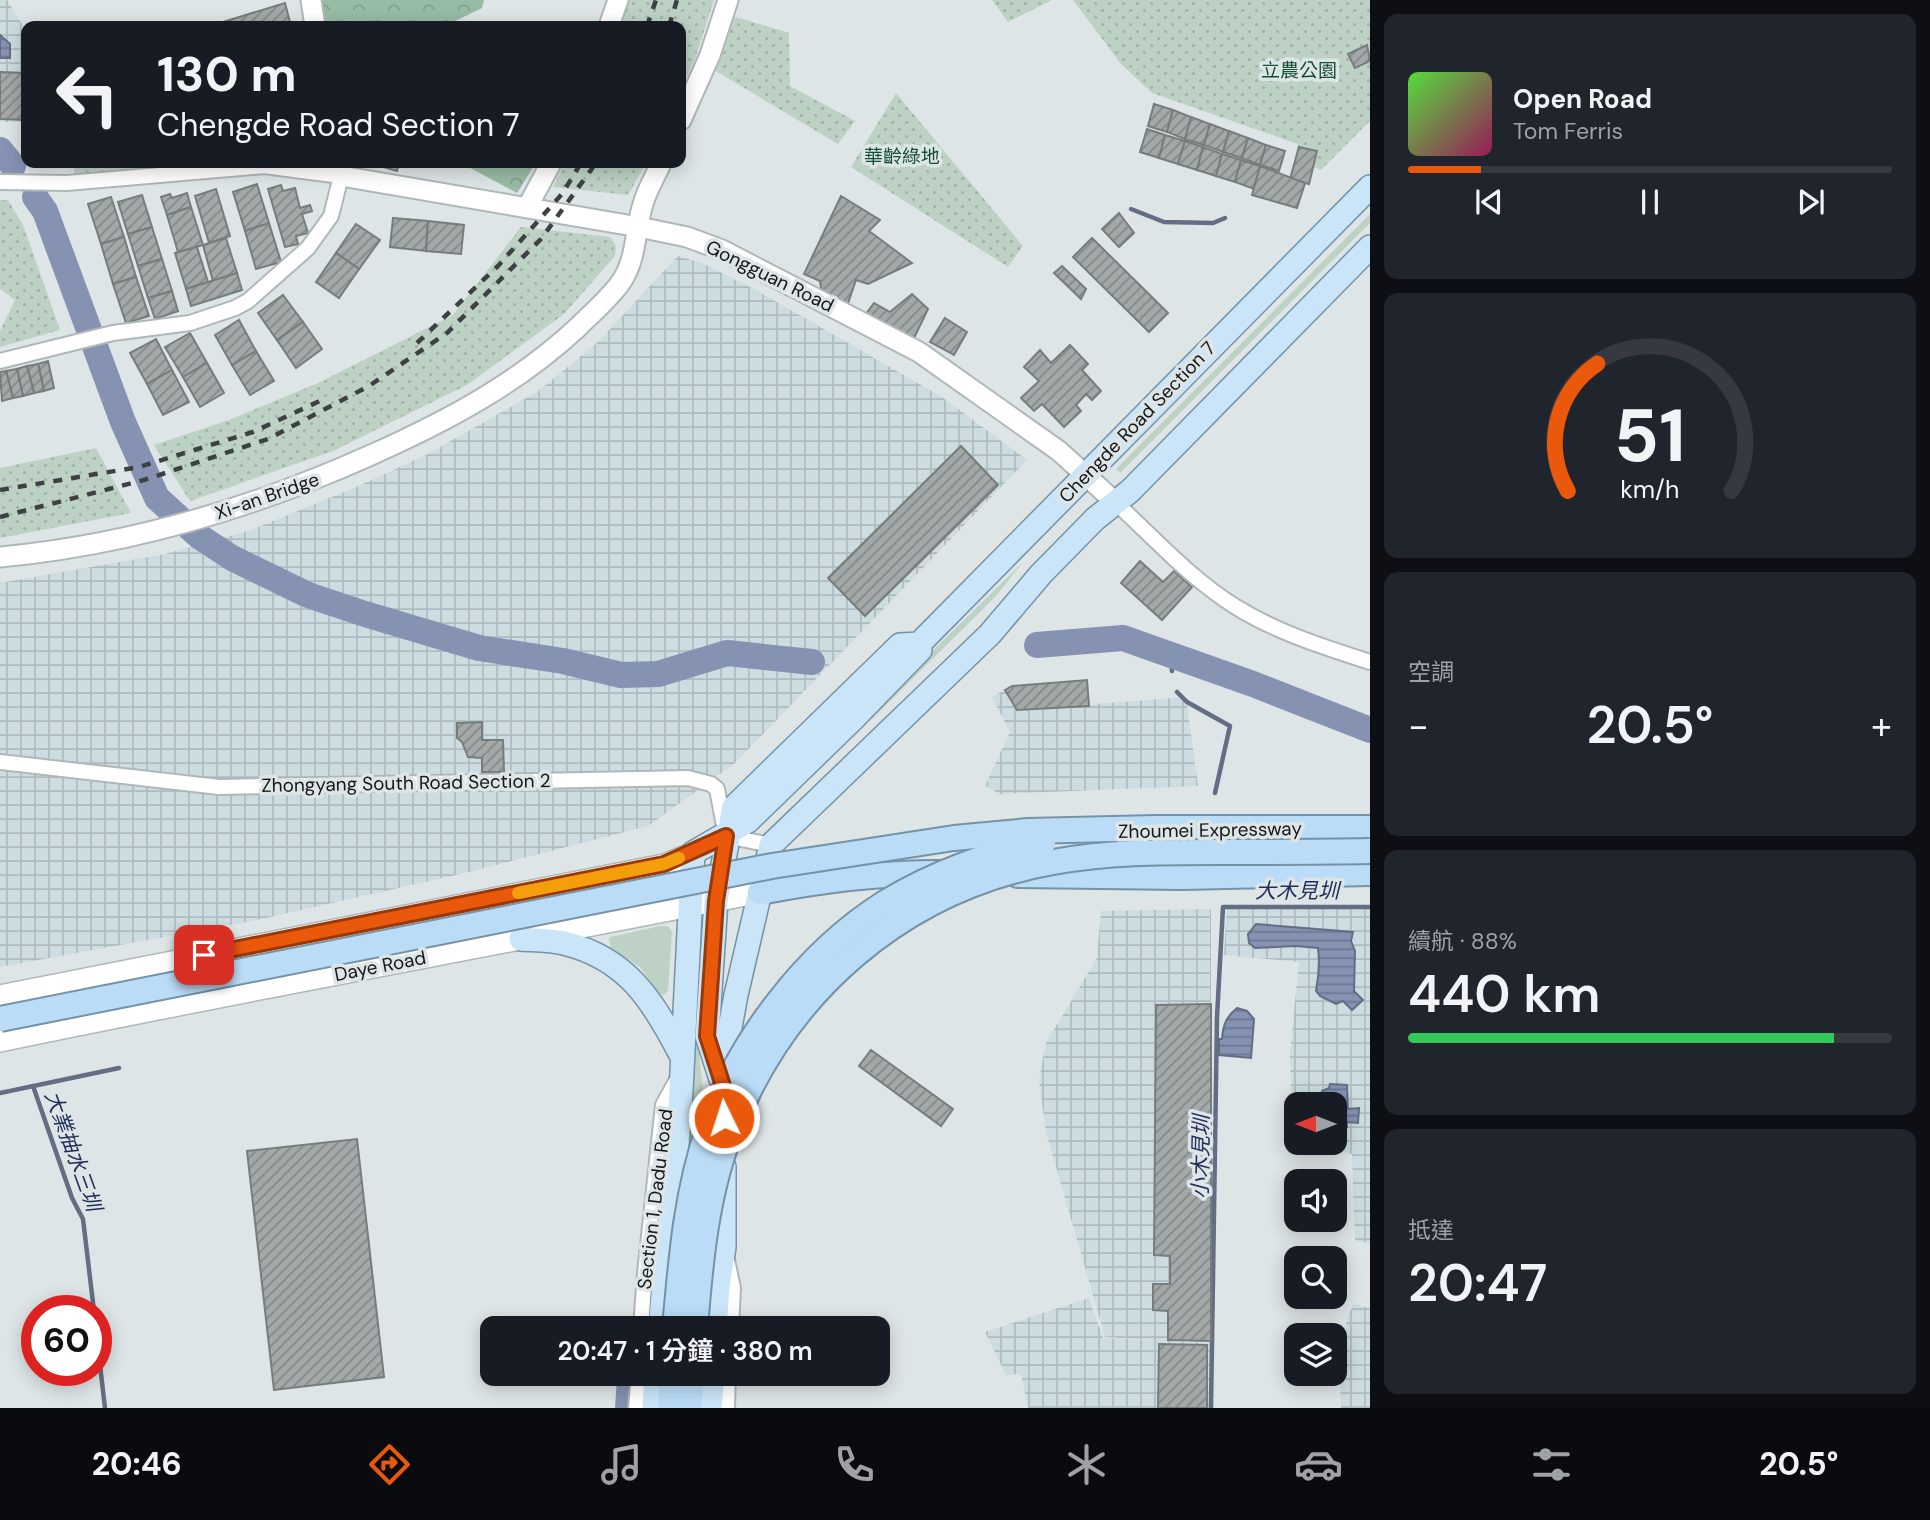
<!DOCTYPE html>
<html lang="zh-TW">
<meta charset="utf-8">
<style>
:root{--surface:#171b24;--page:#20242c;--text:#f1f3f6;--muted:#9ea1a6;--line:#363941;--accent:#ea580c}
body{margin:0;font-family:"DM Sans","Noto Sans TC",sans-serif;background:var(--page);color:var(--text);height:100vh;display:flex;flex-direction:column;font-size:26px;white-space:nowrap}
*{box-sizing:border-box;margin:0}
p{font-size:23px;color:var(--muted)}
.icon{flex:none;width:38px;height:38px;fill:none;stroke:currentColor;stroke-width:2;stroke-linecap:round;stroke-linejoin:round}
.map{position:relative;flex:1;overflow:hidden}
.panel{display:flex;flex-direction:column;gap:14px;padding:14px;background:#0d0f14;width:560px}
.panel>*{flex:none}
.guide{position:absolute;left:21px;top:21px;width:665px;height:147px;border-radius:14px;box-shadow:0 4px 18px #0003;background:#171b24;color:var(--text);overflow:hidden}
.needle{width:46px;rotate:270deg}
.fabs{position:absolute;left:1284px;top:1092px;display:grid;gap:14px}
.fabs a{display:grid;place-items:center;width:63px;height:63px;border-radius:14px;background:var(--surface);box-shadow:0 4px 18px #0003;font-size:35px}
.speed{position:absolute;left:21px;top:1295px;display:flex;gap:14px;font-size:35px;font-weight:700;text-align:center}
.speed>*{display:grid;place-content:center;width:91px;height:91px;border-radius:50%;background:var(--surface);box-shadow:0 4px 18px #0003;line-height:1}
.speed .limit{border:10px solid #d22;background:#fff;color:#111}
.pin{position:absolute;display:grid;place-items:center;width:60px;height:60px;color:#fff;margin:-30px;border-radius:14px;box-shadow:0 4px 10px #0006}
.me{position:absolute;width:77px;margin:-38px;rotate:356deg;stroke-linejoin:round;filter:drop-shadow(0 0 5px #0008)}
.turn{display:flex;align-items:center;gap:24px;height:147px;padding:0 21px;font-size:32px}
.turn .icon{width:91px;height:91px;stroke-width:2.5}
.turn b{display:block;font-size:49px;line-height:60px}
.big{font-size:52px;font-weight:600;line-height:1.1}
.panel .tile{flex:1;display:flex;flex-direction:column;justify-content:center;gap:10px;min-width:0;padding:0 24px;border-radius:14px;background:var(--page)}
.panel .dial{align-items:center;gap:0}
.dial svg{height:182px;overflow:visible;fill:none;stroke:var(--line);stroke-width:7;stroke-linecap:round;text-anchor:middle}
.dial text{fill:var(--text);stroke:none}
.song{display:flex;align-items:center;gap:21px}
.cover{width:84px;height:84px;border-radius:10px;background:linear-gradient(135deg,hsl(110 70% 55%),hsl(330 70% 35%))}
.played{height:7px;border-radius:4px;background:linear-gradient(90deg,var(--accent) 15%,var(--line) 15%)}
.keys{display:flex;justify-content:space-around;direction:ltr}
.heat{display:flex;justify-content:space-between;align-items:center;font-size:38px;direction:ltr}
.charge{height:10px;border-radius:5px;background:linear-gradient(90deg,#34c759 88%,var(--line) 0)}
.trip{position:absolute;left:480px;top:1316px;width:410px;height:70px;border-radius:14px;background:var(--surface);box-shadow:0 4px 18px #0003;font-weight:600;line-height:70px;text-align:center}
.dock{display:flex;height:112px;justify-content:space-around;align-items:center;background:#090b0e;color:var(--muted)}
.dock .icon{width:49px;height:49px}
.dock .current{color:var(--accent)}
.dock b{font-size:32px;color:var(--text)}
main{display:flex;flex:1;min-height:0}
.map>svg:first-child{display:block}
.industrial{fill:url(#industrial-grid);fill-rule:evenodd}
.grass{fill:#bdd2c5}
.forest{fill:url(#forest-crowns)}
.park{fill:url(#park-dots)}
.water{fill:url(#water-rules);stroke:#636d84;stroke-width:2}
.lines{fill:none;stroke-linecap:round;stroke-linejoin:round}
.stream{stroke:#636d84;stroke-width:4.5}
.canal{stroke:#8592b2;stroke-width:16}
.river{stroke:#8592b2;stroke-width:26}
.building{fill:url(#building-hatch);stroke:#767d7c;stroke-width:2}
.minor-casing{stroke:#b0b7b9;stroke-width:18}
.tertiary-casing{stroke:#b0b7b9;stroke-width:23}
.secondary-casing{stroke:#b0b7b9;stroke-width:24}
.primary-casing{stroke:#7592a6;stroke-width:26}
.trunk-casing{stroke:#7592a6;stroke-width:28}
.minor{stroke:#fff;stroke-width:14}
.tertiary{stroke:#fff;stroke-width:19}
.secondary{stroke:#fff;stroke-width:21}
.primary{stroke:#cbe5f8;stroke-width:23}
.trunk{stroke:#badcf6;stroke-width:24}
.rail{stroke:#3e4143;stroke-width:4.5;stroke-dasharray:9 9;stroke-linecap:butt}
.trunk-bridge-casing{stroke:#7592a6;stroke-width:28;stroke-linecap:butt}
.trunk-bridge{stroke:#badcf6;stroke-width:24}
.route-casing{stroke:#983908;stroke-width:18}
.route{stroke:#ea580c;stroke-width:12}
.slow{stroke:#f59e0b;stroke-width:12}
.labels{text-anchor:middle;dominant-baseline:central;stroke-width:7;stroke-linejoin:round;paint-order:stroke}
.park-label{font-size:19px;fill:#135033;stroke:#dee5e7}
.street-label{font-size:19px;fill:#151718;stroke:#dee5e7}
.water-label{font-size:21px;font-style:italic;fill:#212f5a;stroke:#dee5e7}
</style>
<main>
<div class="map">
<svg width="1370" height="1408" viewBox="0 0 1370 1408">
<defs>
<pattern id="industrial-grid" width="8" height="8" patternUnits="userSpaceOnUse" patternTransform="scale(1.75)"><rect width="8" height="8" fill="#ccdce0"/><path d="M0 4h8M4 0v8" fill="none" stroke="#aebcbf"/></pattern>
<pattern id="forest-crowns" width="20" height="18" patternUnits="userSpaceOnUse" patternTransform="scale(1.75)"><rect width="20" height="18" fill="#98bba5"/><path d="M2 6a3 3 0 1 1 6 0M12 15a3 3 0 1 1 6 0" fill="none" stroke="#82a08d"/></pattern>
<pattern id="park-dots" width="8" height="8" patternUnits="userSpaceOnUse" patternTransform="scale(1.75)"><rect width="8" height="8" fill="#bdd2c5"/><path d="M2 2h.1M6 6h.1" fill="none" stroke="#a2b4a8" stroke-width="1.8" stroke-linecap="round"/></pattern>
<pattern id="water-rules" width="6" height="5" patternUnits="userSpaceOnUse" patternTransform="scale(1.75)"><rect width="6" height="5" fill="#8592b2"/><path d="M0 2.5h6" fill="none" stroke="#6c7690"/></pattern>
<pattern id="building-hatch" width="6" height="6" patternUnits="userSpaceOnUse" patternTransform="scale(1.75)"><rect width="6" height="6" fill="#a2a9a8"/><path d="M-1 1l2-2M0 6l6-6M5 7l2-2" fill="none" stroke="#838988"/></pattern>
</defs>
<rect width="100%" height="100%" fill="#dee5e7"/>
<g class="industrial">
<polygon points="0,0 7,0 26,30 26,122 0,122"/>
<polygon points="678,256 702,263 756,290 942,397 1027,460 735,763 648,826 469,872 257,920 0,967 0,583 165,554 251,530 354,488 428,454 537,392 597,343"/>
<polygon points="1005,690 1017,710 1186,697 1198,786 1000,794 985,786 1010,732 992,697"/>
<path d="M1227 905 1370 907V1243L1355 1241 1352 1154 1293 1144 1290 1053 1299 962 1224 955ZM1297 1104H1335V1143H1297Z"/>
<polygon points="1211,909 1211,1341 1170,1341 1210,1343 1210,1408 1028,1408 1021,1374 1006,1375 985,1332 1089,1298 1103,1338 1164,1341 1105,1337 1046,1132 1039,1080 1046,1043 1097,958 1101,911"/>
<polygon points="1354,1304 1370,1308 1370,1408 1341,1408 1340,1380 1347,1318"/>
</g>
<g class="grass">
<polygon points="1370,214 1370,223 1120,473 1116,469"/>
<polygon points="1023,562 996,596 869,722 914,669"/>
<polygon points="660,926 668,926 672,932 668,991 664,995 660,994 640,967 611,948 609,939 611,937"/>
<polygon points="697,1038 706,1112 684,1177"/>
</g>
<g class="forest">
<polygon points="321,0 484,0 482,8 445,26 325,26"/>
<polygon points="461,163 536,163 517,193"/>
</g>
<g class="park">
<polygon points="629,0 714,0 695,59 681,89 681,26 620,26"/>
<polygon points="992,0 1052,0 1008,22"/>
<polygon points="1073,0 1370,0 1370,121 1321,170 1294,161 1298,144 1152,93 1121,64"/>
<polygon points="733,16 789,33 790,86 855,121 838,144 714,70"/>
<polygon points="896,93 1023,246 1008,267 851,167"/>
<polygon points="73,163 176,163 176,168 75,174"/>
<polygon points="565,163 646,163 628,195 553,187"/>
<polygon points="0,200 8,200 23,225 60,330 0,347 0,331 15,300 0,289"/>
<polygon points="521,227 610,237 616,246 615,256 564,314 467,385 333,451 190,501 154,445 229,420 318,383 453,315"/>
<polygon points="96,448 131,513 0,538 0,468"/>
</g>
<g class="water">
<polygon points="0,35 10,44 10,58 0,58"/>
<path d="M1256 924 1353 932 1351 941 1355 951 1354 991 1363 1000 1352 1010 1343 1001 1336 1004 1320 996 1316 991C1319 975 1320 964 1318 948L1296 946 1255 948 1249 943 1248 934Z"/>
<path d="M1237 1008 1247 1011 1254 1019 1251 1058 1219 1055V1039H1222C1223 1025 1226 1017 1237 1008Z"/>
<polygon points="1330,1084 1347,1085 1348,1109 1359,1108 1358,1123 1347,1122 1347,1127 1338,1125 1335,1121 1335,1104 1324,1104 1322,1091 1329,1088"/>
</g>
<g class="lines">
<g class="stream">
<polyline points="1131,209 1164,222 1213,223 1225,218"/>
<polyline points="1170,654 1172,671"/>
<polyline points="1177,692 1187,702 1230,726 1215,793"/>
<polyline points="33,1086 72,1198 83,1219 94,1311"/>
<polyline points="0,1093 119,1068"/>
<polyline points="96,1331 105,1408"/>
<polyline points="1211,1408 1217,1017 1223,907 1370,907"/>
</g>
<polyline class="canal" points="623,1408 625,1377"/>
<g class="river">
<polyline points="0,150 13,166"/>
<polyline points="35,197 45,211 123,422 157,498 200,537 232,558 308,595 365,614 479,648 563,661 621,675 658,674 727,653 812,662"/>
<polyline points="1037,645 1123,638 1253,684 1370,730"/>
</g>
</g>
<g class="building">
<polygon points="285,3 291,26 210,26"/>
<polygon points="1367,45 1370,61 1355,68 1348,54"/>
<polygon points="0,72 26,73 26,120 0,119"/>
<polygon points="1154,104 1173,110 1167,132 1148,126"/>
<polygon points="1173,110 1191,117 1185,139 1167,132"/>
<polygon points="1191,117 1210,124 1204,145 1185,139"/>
<polygon points="1210,124 1229,131 1223,152 1204,145"/>
<polygon points="1147,129 1165,135 1159,158 1140,152"/>
<polygon points="1229,131 1248,138 1242,158 1223,152"/>
<polygon points="1165,135 1185,141 1178,164 1159,158"/>
<polygon points="1248,138 1266,145 1260,165 1242,158"/>
<polygon points="1185,141 1203,147 1197,170 1178,164"/>
<polygon points="1266,145 1285,151 1279,171 1260,165"/>
<polygon points="1203,147 1222,154 1216,176 1197,170"/>
<polygon points="1299,147 1317,151 1309,184 1290,179"/>
<polygon points="1222,154 1241,160 1235,182 1216,176"/>
<polygon points="1241,160 1260,166 1254,189 1235,182"/>
<polygon points="370,163 399,163 397,171"/>
<polygon points="1260,166 1305,183 1297,208 1252,195"/>
<polygon points="257,184 269,223 245,231 233,192"/>
<polygon points="281,185 283,191 295,188 300,208 310,205 312,211 302,214 308,233 296,236 298,244 285,247 268,189"/>
<polygon points="216,189 230,236 209,243 195,196"/>
<polygon points="187,193 191,207 167,215 161,197 170,194 172,198"/>
<polygon points="142,195 152,227 128,234 118,202"/>
<polygon points="841,196 880,220 869,231 912,263 868,284 856,280 847,306 822,294 820,281 804,274"/>
<polygon points="111,197 124,237 101,244 88,204"/>
<polygon points="191,207 203,245 178,252 167,215"/>
<polygon points="1119,213 1134,233 1119,247 1102,229"/>
<polygon points="393,218 428,221 426,251 390,247"/>
<polygon points="428,221 464,225 461,254 426,251"/>
<polygon points="269,223 281,262 256,269 245,231"/>
<polygon points="356,224 380,240 359,269 336,253"/>
<polygon points="152,227 162,259 138,266 128,234"/>
<polygon points="124,237 136,277 113,284 101,244"/>
<polygon points="226,238 237,273 213,281 203,245"/>
<polygon points="1092,238 1168,313 1149,332 1073,257"/>
<polygon points="197,247 208,282 186,289 175,253"/>
<polygon points="336,253 359,269 339,298 316,282"/>
<polygon points="162,259 172,291 148,298 138,266"/>
<polygon points="1062,266 1086,289 1081,299 1054,273"/>
<polygon points="237,273 242,290 191,306 186,289"/>
<polygon points="136,277 149,316 126,323 113,284"/>
<polygon points="172,291 178,311 155,319 148,298"/>
<polygon points="912,294 928,309 913,340 866,314 874,303 890,312"/>
<polygon points="283,295 303,322 277,340 258,313"/>
<polygon points="945,318 967,332 954,355 930,342"/>
<polygon points="239,320 256,351 232,365 215,335"/>
<polygon points="303,322 322,349 296,368 277,340"/>
<polygon points="190,333 207,363 183,377 165,347"/>
<polygon points="156,339 172,370 147,384 130,353"/>
<polygon points="1070,345 1088,364 1082,370 1101,391 1092,400 1086,394 1076,405 1081,411 1064,427 1042,404 1034,411 1021,398 1039,381 1024,367 1040,350 1051,363"/>
<polygon points="256,351 274,381 250,395 232,365"/>
<polygon points="48,361 54,388 44,391 38,364"/>
<polygon points="207,363 224,393 200,407 183,377"/>
<polygon points="38,364 44,391 34,393 27,366"/>
<polygon points="27,366 34,393 23,396 17,369"/>
<polygon points="17,369 23,396 13,398 6,371"/>
<polygon points="172,370 189,402 163,415 147,384"/>
<polygon points="6,371 13,398 2,401 0,372"/>
<polygon points="961,446 998,485 865,616 828,578"/>
<polygon points="1140,561 1163,582 1174,571 1192,587 1162,620 1121,583"/>
<polygon points="1087,680 1089,706 1017,710 1005,690 1012,686"/>
<polygon points="482,722 482,740 503,740 504,772 482,772 482,758 468,757 462,742 457,738 457,723"/>
<polygon points="1211,1004 1211,1341 1168,1340 1168,1311 1153,1310 1153,1284 1170,1284 1170,1256 1154,1255 1156,1005"/>
<polygon points="871,1050 953,1109 941,1126 859,1066"/>
<polygon points="357,1139 384,1377 274,1390 247,1151"/>
<polygon points="1159,1344 1207,1345 1207,1408 1158,1408"/>
</g>
<g class="lines">
<defs>
<g id="minor">
<polyline points="0,182 67,183 264,166 341,176 331,216 308,248 248,301 235,308 190,323 113,333 0,361"/>
<path d="M1115 502C1154 538 1191 579 1236 607 1278 633 1324 647 1370 662"/>
<polyline points="0,762 219,787 688,778 711,784 717,789 726,836 771,845"/>
<polyline points="727,1260 733,1288 731,1328"/>
<polyline points="641,1328 645,1273 663,1105 678,1078"/>
<polyline points="636,1408 639,1374"/>
<polyline points="727,1408 728,1374"/>
</g>
<g id="tertiary">
<polyline points="311,0 315,26"/>
<polyline points="609,26 618,0"/>
<polyline points="681,120 710,55 728,0"/>
<polyline points="340,163 341,176 639,227 687,237 722,250 919,352 1059,451 1115,502"/>
<polyline points="528,206 551,163"/>
<path d="M0 557C129 545 253 508 371 455 445 422 517 384 577 328 592 313 609 299 621 282 638 257 634 229 644 201 648 188 656 175 661 163"/>
</g>
<g id="secondary">
<polyline points="0,996 664,865 693,853"/>
<path d="M0 1041C253 988 507 943 760 892"/>
</g>
<g id="primary">
<path d="M521 939C535 940 550 940 564 943 626 958 652 999 680 1053"/>
<polyline points="721,1079 707,1036 716,901 734,807 900,645 919,644 1370,187"/>
<polyline points="725,1088 729,1033 736,995 771,845 990,634 1041,574 1095,519 1130,491 1370,247"/>
<polyline points="660,1328 680,1111 693,853 748,821 853,719 920,650 919,644"/>
<polyline points="715,1328 718,1286 724,1247 724,1167"/>
<polyline points="654,1408 656,1374"/>
<polyline points="710,1408 713,1374"/>
</g>
<g id="trunk">
<polyline points="1155,828 1370,828"/>
<polyline points="1018,875 1182,877 1370,873"/>
<path d="M760 892C821 880 884 872 947 873"/>
<polyline points="670,1408 672,1374"/>
<polyline points="689,1408 692,1374"/>
</g>
</defs>
<use href="#minor" class="minor-casing"/>
<use href="#tertiary" class="tertiary-casing"/>
<use href="#secondary" class="secondary-casing"/>
<use href="#primary" class="primary-casing"/>
<use href="#trunk" class="trunk-casing"/>
<use href="#minor" class="minor"/>
<use href="#tertiary" class="tertiary"/>
<use href="#secondary" class="secondary"/>
<use href="#primary" class="primary"/>
<use href="#trunk" class="trunk"/>
<g class="rail">
<polyline points="647,26 656,0"/>
<polyline points="669,26 677,0"/>
<polyline points="417,343 498,266 562,194 581,163"/>
<polyline points="0,490 139,467 253,432 324,399"/>
<polyline points="0,517 144,480 268,439 369,386 447,333 541,239 596,163"/>
</g>
<defs>
<g id="trunk-bridge">
<polyline points="0,1019 772,866 954,838 1028,831 1155,828"/>
<path d="M675 1328C681 1261 686 1194 708 1130 738 1042 806 953 885 903 932 874 989 853 1043 843"/>
<path d="M695 1328C700 1264 706 1197 729 1136 783 993 901 889 1053 862 1107 852 1162 852 1216 852 1268 852 1319 852 1370 851"/>
</g>
</defs>
<use href="#trunk-bridge" class="trunk-bridge-casing"/>
<use href="#trunk-bridge" class="trunk-bridge"/>
</g>
<g class="lines">
<defs>
<polyline id="route" points="204,955 664,864 726,836 716,901 707,1036 725,1092 724,1118"/>
</defs>
<use href="#route" class="route-casing"/>
<use href="#route" class="route"/>
<polyline class="slow" points="518,893 664,864 679,858"/>
</g>
<g class="labels">
<g class="park-label">
<text x="1299" y="70">立農公園</text>
<text x="902" y="156">華齡綠地</text>
</g>
<g class="street-label">
<text transform="translate(770 276) rotate(26)">Gongguan Road</text>
<text transform="translate(1137 422) rotate(-46)">Chengde Road Section 7</text>
<text transform="translate(267 496) rotate(-19)">Xi-an Bridge</text>
<text transform="translate(406 783) rotate(-1)">Zhongyang South Road Section 2</text>
<text transform="translate(1210 830) rotate(-1)">Zhoumei Expressway</text>
<text transform="translate(380 966) rotate(-11)">Daye Road</text>
<text transform="translate(655 1199) rotate(-83)">Section 1, Dadu Road</text>
</g>
<g class="water-label">
<text x="1297" y="891">大木見圳</text>
<text transform="translate(73 1151) rotate(70)">大業抽水三圳</text>
<text transform="translate(1201 1157) rotate(-89)">小木見圳</text>
</g>
</g>
</svg>
<div class="fabs">
<a><svg class="needle" viewBox="-14 -14 28 28"><path d="M0-13l5 13h-10z" fill="#e53935"/><path d="M0 13l5-13h-10z" fill="#9ea1a6"/></svg></a>
<a><svg class="icon" aria-label="sound" viewBox="0 0 24 24"><path d="M4 9h4l5-4v14l-5-4H4zM17 9q2 3 0 6"/></svg></a>
<a><svg class="icon" aria-label="search" viewBox="0 0 24 24"><circle cx="10" cy="10" r="6"/><path d="M15 15l6 6"/></svg></a>
<a><svg class="icon" aria-label="layers" viewBox="0 0 24 24"><path d="M12 4l9 5-9 5-9-5zM3 14l9 5 9-5"/></svg></a>
</div>
<div class="speed"><div class="limit">60</div></div>
<div class="pin" style="left:204px;top:955px;background:#d93025"><svg class="icon" aria-label="arrive" viewBox="0 0 24 24"><path d="M6 21V4h12l-3 4 3 4H6"/></svg></div>
<svg class="me" style="left:724px;top:1118px" viewBox="-20 -20 40 40"><circle r="17" fill="#ea580c" stroke="#fff" stroke-width="3"/><path d="M0-11L8 9 0 5-8 9z" fill="#fff"/></svg>
<div class="trip">20:47 · 1 分鐘 · 380 m</div>
<div class="guide">
<div class="turn"><svg class="icon" aria-label="left" viewBox="0 0 24 24"><path d="M17 20v-9H6M10 6l-5 5 5 5"/></svg><div><b>130 m</b>Chengde Road Section 7</div></div>
</div>
</div>
<section class="panel">
<div class="tile">
<div class="song"><i class="cover"></i><div><b>Open Road</b><p>Tom Ferris</p></div></div>
<div class="played"></div>
<div class="keys"><svg class="icon" aria-label="previous" viewBox="0 0 24 24"><path d="M18 5L8 12l10 7zM5 5v14"/></svg><svg class="icon" aria-label="pause" viewBox="0 0 24 24"><path d="M8 5v14M16 5v14"/></svg><svg class="icon" aria-label="next" viewBox="0 0 24 24"><path d="M6 5l10 7-10 7zM19 5v14"/></svg></div>
</div>
<div class="tile dial"><svg viewBox="0 0 100 80">
<path d="M14 69A42 42 0 1 1 86 69"/>
<path d="M14 69A42 42 0 0 1 27 13" stroke="#ea580c"/>
<text x="50" y="56" font-size="32" font-weight="700">51</text>
<text x="50" y="72" font-size="11">km/h</text>
</svg></div>
<div class="tile"><p>空調</p>
<div class="heat"><a>−</a><b class="big">20.5°</b><a>+</a></div>
</div>
<div class="tile"><p>續航 · 88%</p><b class="big">440 km</b><div class="charge"></div></div>
<div class="tile"><p>抵達</p><b class="big">20:47</b></div>
</section>
</main>
<nav class="dock">
<b>20:46</b>
<svg class="icon current" aria-label="directions" viewBox="0 0 24 24"><path d="M12 3l9 9-9 9-9-9zM9 14v-3h6M13 9l2 2-2 2"/></svg>
<svg class="icon" aria-label="music" viewBox="0 0 24 24"><path d="M9 18V5l10-2v13"/><circle cx="6" cy="18" r="3"/><circle cx="16" cy="16" r="3"/></svg>
<svg class="icon" aria-label="phone" viewBox="0 0 24 24"><path d="M5 4h4l2 5-3 2q2 4 5 5l2-3 5 2v4C11 20 4 13 5 4z"/></svg>
<svg class="icon" aria-label="climate" viewBox="0 0 24 24"><path d="M12 3v18M4 7l16 10M4 17L20 7"/></svg>
<svg class="icon" aria-label="car" viewBox="0 0 24 24"><path d="M5 17H2v-5l4-1 3-4h7l3 4 3 1v5h-3M9 17h6M6 11h13"/><circle cx="7" cy="17" r="2"/><circle cx="17" cy="17" r="2"/></svg>
<svg class="icon" aria-label="filters" viewBox="0 0 24 24"><path d="M4 7h16M4 17h16"/><circle cx="9" cy="7" r="2"/><circle cx="15" cy="17" r="2"/></svg>
<b>20.5°</b>
</nav>
